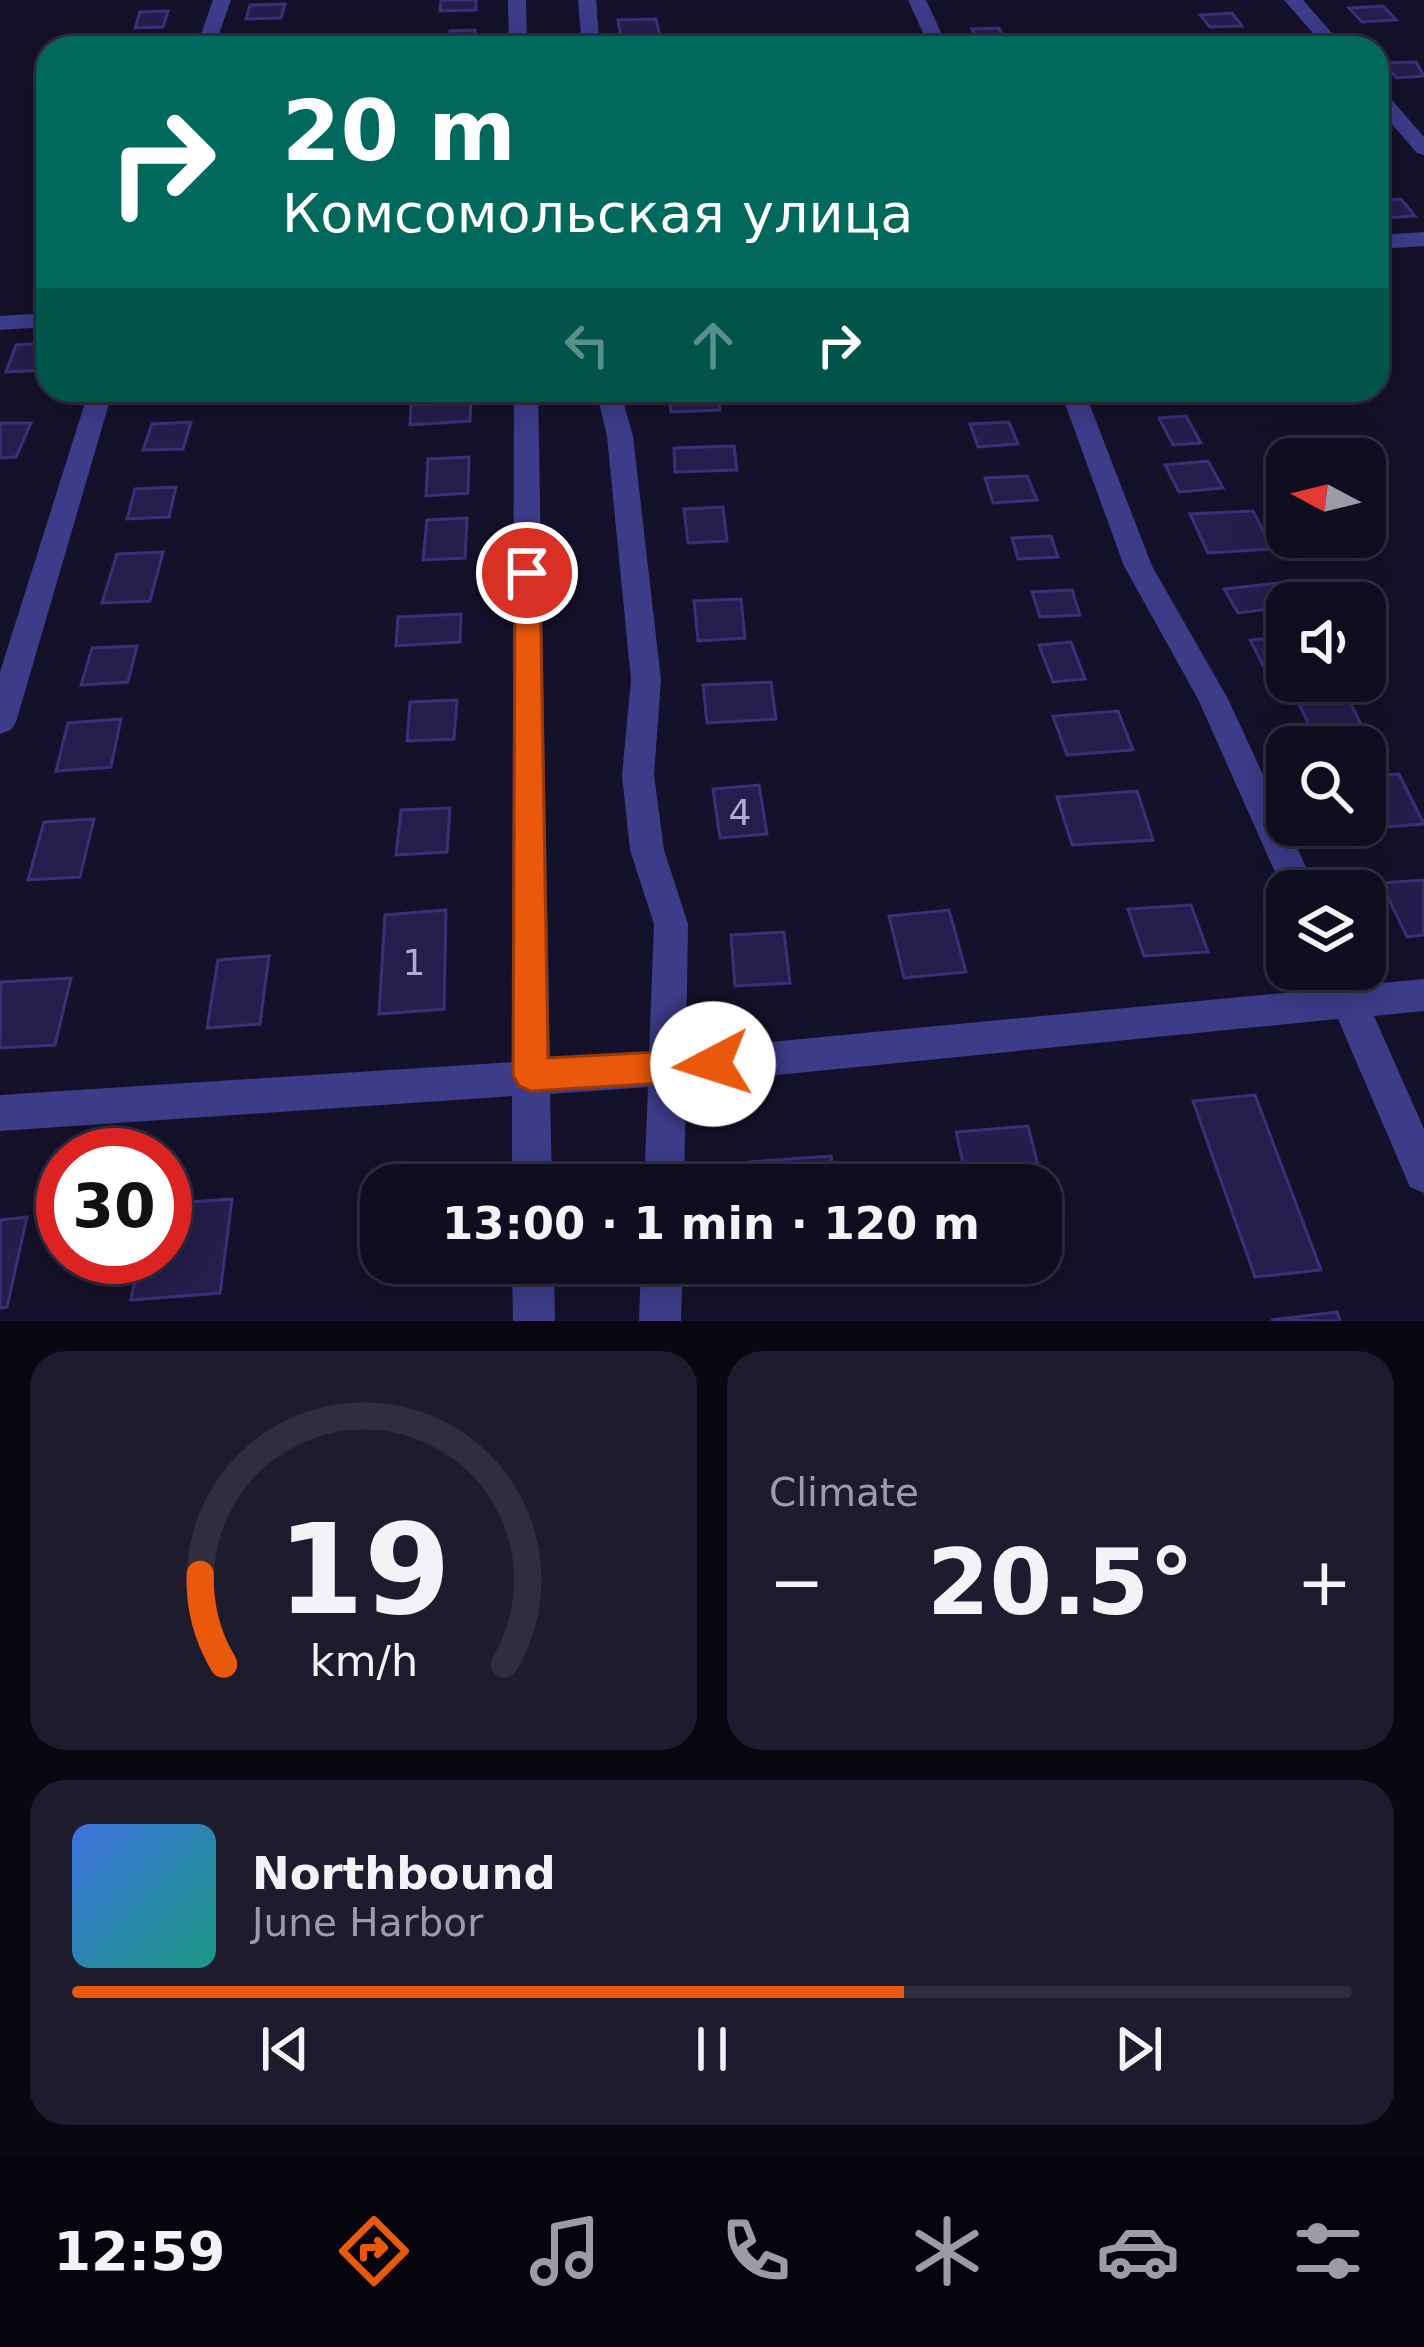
<!DOCTYPE html>
<meta charset="utf-8">
<style>
:root{--surface:#0f0d20;--page:#1d1b2d;--text:#f1f3f6;--muted:#9b9ca5;--line:#2f2d3e;--accent:#ea580c}
body{margin:0;font-family:"DejaVu Sans",sans-serif;background:var(--page);color:var(--text);height:100vh;display:flex;flex-direction:column;font-size:45px;white-space:nowrap}
*{box-sizing:border-box;margin:0}
p{font-size:39px;color:var(--muted)}
.icon{flex:none;width:66px;height:66px;fill:none;stroke:currentColor;stroke-width:2;stroke-linecap:round;stroke-linejoin:round}
.map{position:relative;height:1321px;overflow:hidden}
.sheet{display:flex;flex-direction:column;gap:30px;padding:30px;background:#080712;flex:1}
.sheet>*{flex:none}
.guide{position:absolute;left:36px;top:36px;width:1353px;height:366px;border-radius:36px;box-shadow:0 6px 30px #0003,0 0 0 3px var(--line);background:#00695c;color:#fff;overflow:hidden}
.needle{width:78px;rotate:277deg}
.tools{position:absolute;left:1266px;top:438px;display:grid;gap:24px}
.tools a{display:grid;place-items:center;width:120px;height:120px;border-radius:24px;background:var(--surface);box-shadow:0 6px 30px #0003,0 0 0 3px var(--line);font-size:60px}
.speed{position:absolute;left:36px;top:1128px;display:flex;gap:24px;font-size:60px;font-weight:700;text-align:center}
.speed>*{display:grid;place-content:center;width:156px;height:156px;border-radius:50%;background:var(--surface);box-shadow:0 6px 30px #0003,0 0 0 3px var(--line);line-height:1}
.speed .limit{border:18px solid #d22;background:#fff;color:#111}
.pin{position:absolute;display:grid;place-items:center;width:102px;height:102px;color:#fff;margin:-51px;border:6px solid #fff;border-radius:50%;box-shadow:0 3px 12px #0007}
.me{position:absolute;width:132px;margin:-66px;rotate:265deg;stroke-linejoin:round;filter:drop-shadow(0 0 9px #0008)}
.turn{display:flex;align-items:center;gap:42px;height:252px;padding:0 48px;font-size:54px}
.turn .icon{width:156px;height:156px;stroke-width:2.5}
.turn b{display:block;font-size:84px;line-height:102px}
.lanes{display:flex;align-items:center;height:114px;padding:0 48px;background:#0003;justify-content:center;gap:60px;direction:ltr}
.lanes .off{opacity:.35}
.big{font-size:90px;font-weight:600;line-height:1.1}
.sheet .widget{flex:1;display:flex;flex-direction:column;justify-content:center;gap:18px;min-width:0;padding:0 42px;border-radius:36px;background:var(--page)}
.sheet .dial{align-items:center;gap:0}
.dial svg{height:312px;overflow:visible;fill:none;stroke:var(--line);stroke-width:7;stroke-linecap:round;text-anchor:middle}
.dial text{fill:var(--text);stroke:none}
.song{display:flex;align-items:center;gap:36px}
.cover{width:144px;height:144px;border-radius:18px;background:linear-gradient(135deg,hsl(220 70% 55%),hsl(170 70% 35%))}
.played{height:12px;border-radius:6px;background:linear-gradient(90deg,var(--accent) 65%,var(--line) 65%)}
.keys{display:flex;justify-content:space-around;direction:ltr}
.heat{display:flex;justify-content:space-between;align-items:center;font-size:66px;direction:ltr}
.sheet .tiles{flex:1;display:grid;gap:30px;grid-template-columns:1fr 1fr}
.widget:last-child{grid-column:span 2}
.trip{position:absolute;left:360px;top:1164px;width:702px;height:120px;border-radius:36px;background:var(--surface);box-shadow:0 6px 30px #0003,0 0 0 3px var(--line);font-weight:600;line-height:120px;text-align:center}
.tabs{display:flex;height:192px;justify-content:space-around;align-items:center;background:#06050d;color:var(--muted)}
.tabs .icon{width:84px;height:84px}
.tabs .current{color:var(--accent)}
.tabs b{font-size:54px;color:var(--text)}
.map>svg:first-child{display:block}
.building{fill:#251d4b;stroke:#3b2f77;stroke-width:3}
.lines{fill:none;stroke-linecap:round;stroke-linejoin:round}
.minor{fill:#3c3c89;fill-rule:evenodd}
.route{fill:#ea580c;stroke:#983908;stroke-width:3}
.labels{text-anchor:middle;dominant-baseline:central;stroke-width:12;stroke-linejoin:round;paint-order:stroke}
.number-label{font-size:36px;fill:#afabd2}
</style>
<div class="map">
<svg width="1424" height="1321" viewBox="0 0 1424 1321">
<rect width="100%" height="100%" fill="#14112a"/>
<g class="building">
<polygon points="441,0 476,0 476,10 440,11"/>
<polygon points="285,4 281,18 246,19 250,5"/>
<polygon points="1383,6 1396,20 1362,22 1349,8"/>
<polygon points="168,11 163,27 135,28 140,12"/>
<polygon points="1232,13 1242,26 1210,27 1200,15"/>
<polygon points="656,19 660,36 621,38 618,20"/>
<polygon points="999,28 1008,46 980,47 972,29"/>
<polygon points="475,30 475,43 449,44 450,31"/>
<polygon points="287,37 284,48 239,48 242,39"/>
<polygon points="1257,38 1266,48 1206,48 1201,42"/>
<polygon points="1416,62 1424,76 1397,78 1383,63"/>
<polygon points="1401,199 1415,216 1385,218 1377,208 1377,201"/>
<polygon points="48,343 48,370 6,372 16,345"/>
<polygon points="668,390 717,390 720,410 671,412"/>
<polygon points="471,401 470,421 410,425 411,405"/>
<polygon points="1186,416 1201,443 1173,445 1159,418"/>
<polygon points="191,422 183,449 143,450 152,424"/>
<polygon points="1009,422 1018,444 978,447 970,424"/>
<polygon points="0,423 31,423 16,457 0,458"/>
<polygon points="734,446 737,470 675,472 674,448"/>
<polygon points="469,457 468,493 426,496 428,459"/>
<polygon points="1208,461 1223,488 1179,492 1165,465"/>
<polygon points="1027,476 1037,500 993,503 985,478"/>
<polygon points="176,487 169,517 127,519 135,489"/>
<polygon points="723,507 727,541 688,543 684,509"/>
<polygon points="1253,511 1273,549 1208,553 1190,514"/>
<polygon points="467,518 465,558 423,560 427,520"/>
<polygon points="1051,536 1058,557 1018,559 1012,538"/>
<polygon points="163,552 150,601 102,603 117,554"/>
<polygon points="1278,583 1290,603 1287,607 1238,613 1224,589"/>
<polygon points="1072,590 1080,615 1040,617 1032,592"/>
<polygon points="741,599 745,638 698,641 694,601"/>
<polygon points="461,614 460,642 396,646 398,617"/>
<polygon points="1281,637 1287,648 1287,675 1269,677 1250,640"/>
<polygon points="1071,642 1085,679 1053,682 1039,645"/>
<polygon points="137,646 128,682 81,685 92,648"/>
<polygon points="771,682 776,719 707,723 703,685"/>
<polygon points="457,700 454,739 407,741 410,702"/>
<polygon points="1350,702 1369,741 1318,744 1299,704"/>
<polygon points="1118,711 1133,750 1067,755 1053,716"/>
<polygon points="121,719 111,767 56,771 68,723"/>
<polygon points="1399,774 1424,824 1359,829 1357,825 1365,825 1365,776"/>
<polygon points="759,785 767,834 720,838 713,789"/>
<polygon points="1137,791 1153,840 1072,845 1057,797"/>
<polygon points="450,808 447,852 396,855 401,810"/>
<polygon points="94,819 80,877 28,880 44,822"/>
<polygon points="1424,880 1424,935 1407,937 1381,883"/>
<polygon points="1191,905 1208,952 1144,956 1128,909"/>
<polygon points="446,910 444,1009 379,1014 385,915"/>
<polygon points="949,910 966,972 904,978 889,916"/>
<polygon points="784,932 790,983 735,986 731,935"/>
<polygon points="269,956 260,1024 207,1028 218,960"/>
<polygon points="71,978 55,1045 0,1048 1,982"/>
<polygon points="1255,1095 1321,1270 1255,1277 1193,1101"/>
<polygon points="1028,1126 1048,1205 1041,1206 1041,1185 968,1185 956,1132"/>
<polygon points="831,1156 835,1185 751,1185 749,1162"/>
<polygon points="436,1180 436,1185 381,1185 381,1263 386,1263 365,1265 370,1185"/>
<polygon points="232,1199 220,1293 131,1300 139,1257 165,1257 165,1204"/>
<polygon points="27,1217 7,1307 0,1308 0,1220"/>
<polygon points="1337,1312 1340,1321 1271,1320"/>
</g>
<g class="lines">
<g class="minor">
<polygon points="213,0 231,0 214,48 196,48"/>
<polygon points="508,0 526,0 527,48 509,48"/>
<polygon points="578,0 596,0 600,48 582,48"/>
<polygon points="908,0 926,0 948,48 930,48"/>
<polygon points="1284,0 1303,0 1345,48 1326,48"/>
<polygon points="1377,89 1384,91 1424,137 1424,155 1417,153 1377,107"/>
<polygon points="1424,232 1424,246 1377,249 1377,235"/>
<polygon points="48,313 48,327 0,330 0,316"/>
<polygon points="89,390 113,390 16,722 11,730 0,734 0,672"/>
<polygon points="514,390 538,390 550,1060 649,1053 654,924 630,850 622,775 631,680 607,436 596,390 620,390 633,436 661,680 654,775 664,850 688,924 686,1050 1325,989 1317,969 1353,969 1360,985 1424,979 1424,1011 1374,1016 1424,1129 1424,1193 1410,1187 1338,1019 686,1084 684,1185 644,1185 648,1087 550,1094 552,1185 512,1185 512,1096 0,1131 0,1095 512,1062"/>
<polygon points="1060,390 1084,390 1152,566 1228,699 1317,891 1287,891 1287,899 1198,699 1124,566"/>
<polygon points="512,1263 554,1263 555,1321 513,1321"/>
<polygon points="641,1263 683,1263 681,1321 639,1321"/>
</g>
</g>
<polygon class="route" points="527,564 540,573 548,1058 713,1049 725,1053 730,1064 725,1075 713,1080 531,1091 519,1086 513,1075 515,573"/>
<g class="labels">
<g class="number-label">
<text x="740" y="812">4</text>
<text x="414" y="962">1</text>
</g>
</g>
</svg>
<div class="tools">
<a><svg class="needle" viewBox="-14 -14 28 28"><path d="M0-13l5 13h-10z" fill="#e53935"/><path d="M0 13l5-13h-10z" fill="#9b9ca5"/></svg></a>
<a><svg class="icon" aria-label="sound" viewBox="0 0 24 24"><path d="M4 9h4l5-4v14l-5-4H4zM17 9q2 3 0 6"/></svg></a>
<a><svg class="icon" aria-label="search" viewBox="0 0 24 24"><circle cx="10" cy="10" r="6"/><path d="M15 15l6 6"/></svg></a>
<a><svg class="icon" aria-label="layers" viewBox="0 0 24 24"><path d="M12 4l9 5-9 5-9-5zM3 14l9 5 9-5"/></svg></a>
</div>
<div class="speed"><div class="limit">30</div></div>
<div class="pin" style="left:527px;top:573px;background:#d93025"><svg class="icon" aria-label="arrive" viewBox="0 0 24 24"><path d="M6 21V4h12l-3 4 3 4H6"/></svg></div>
<svg class="me" style="left:713px;top:1064px" viewBox="-20 -20 40 40"><circle r="19" fill="#fff"/><path d="M0-13L10 11 0 6-10 11z" fill="#ea580c"/></svg>
<div class="trip">13:00 · 1 min · 120 m</div>
<div class="guide">
<div class="turn"><svg class="icon" aria-label="right" viewBox="0 0 24 24"><path d="M7 20v-9h11M14 6l5 5-5 5"/></svg><div><b>20 m</b>Комсомольская улица</div></div>
<div class="lanes"><svg class="icon off" aria-label="left" viewBox="0 0 24 24"><path d="M17 20v-9H6M10 6l-5 5 5 5"/></svg><svg class="icon off" aria-label="ahead" viewBox="0 0 24 24"><path d="M12 20V5M6 11l6-6 6 6"/></svg><svg class="icon" aria-label="right" viewBox="0 0 24 24"><path d="M7 20v-9h11M14 6l5 5-5 5"/></svg></div>
</div>
</div>
<section class="sheet">
<div class="tiles">
<div class="widget dial"><svg viewBox="0 0 100 80">
<path d="M14 69A42 42 0 1 1 86 69"/>
<path d="M14 69A42 42 0 0 1 8 46" stroke="#ea580c"/>
<text x="50" y="56" font-size="32" font-weight="700">19</text>
<text x="50" y="72" font-size="11">km/h</text>
</svg></div>
<div class="widget"><p>Climate</p>
<div class="heat"><a>−</a><b class="big">20.5°</b><a>+</a></div>
</div>
<div class="widget">
<div class="song"><i class="cover"></i><div><b>Northbound</b><p>June Harbor</p></div></div>
<div class="played"></div>
<div class="keys"><svg class="icon" aria-label="previous" viewBox="0 0 24 24"><path d="M18 5L8 12l10 7zM5 5v14"/></svg><svg class="icon" aria-label="pause" viewBox="0 0 24 24"><path d="M8 5v14M16 5v14"/></svg><svg class="icon" aria-label="next" viewBox="0 0 24 24"><path d="M6 5l10 7-10 7zM19 5v14"/></svg></div>
</div>
</div>
</section>
<nav class="tabs">
<b>12:59</b>
<svg class="icon current" aria-label="directions" viewBox="0 0 24 24"><path d="M12 3l9 9-9 9-9-9zM9 14v-3h6M13 9l2 2-2 2"/></svg>
<svg class="icon" aria-label="music" viewBox="0 0 24 24"><path d="M9 18V5l10-2v13"/><circle cx="6" cy="18" r="3"/><circle cx="16" cy="16" r="3"/></svg>
<svg class="icon" aria-label="phone" viewBox="0 0 24 24"><path d="M5 4h4l2 5-3 2q2 4 5 5l2-3 5 2v4C11 20 4 13 5 4z"/></svg>
<svg class="icon" aria-label="climate" viewBox="0 0 24 24"><path d="M12 3v18M4 7l16 10M4 17L20 7"/></svg>
<svg class="icon" aria-label="car" viewBox="0 0 24 24"><path d="M5 17H2v-5l4-1 3-4h7l3 4 3 1v5h-3M9 17h6M6 11h13"/><circle cx="7" cy="17" r="2"/><circle cx="17" cy="17" r="2"/></svg>
<svg class="icon" aria-label="filters" viewBox="0 0 24 24"><path d="M4 7h16M4 17h16"/><circle cx="9" cy="7" r="2"/><circle cx="15" cy="17" r="2"/></svg>
</nav>
